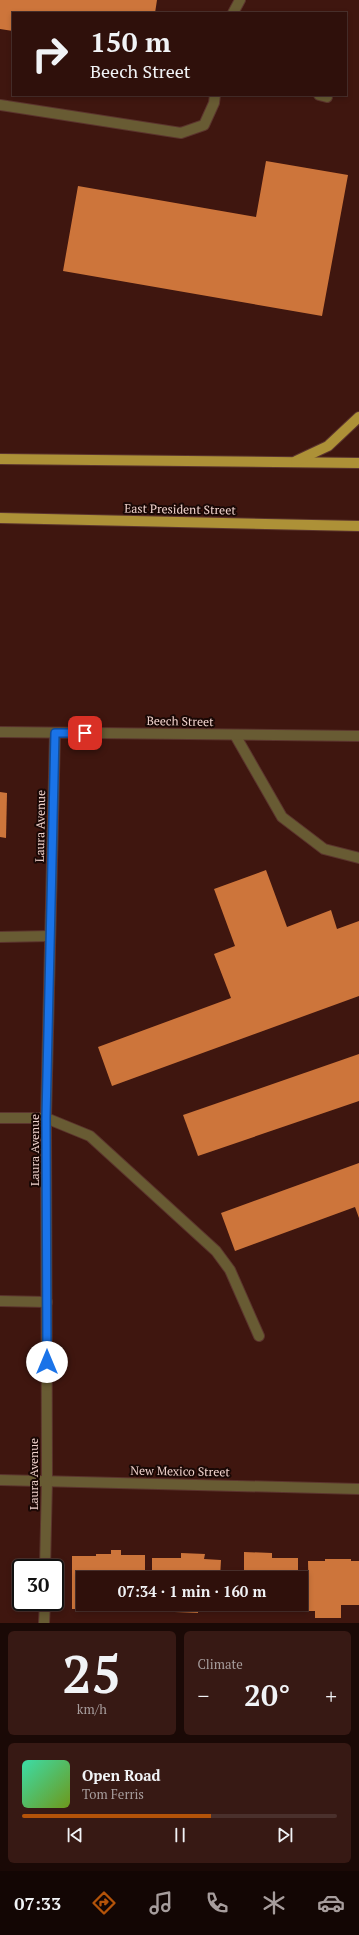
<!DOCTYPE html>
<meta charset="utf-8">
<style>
:root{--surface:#2f100b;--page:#371914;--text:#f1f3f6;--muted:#a79d9d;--line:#4a302c;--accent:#b45309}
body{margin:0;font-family:"PT Serif",serif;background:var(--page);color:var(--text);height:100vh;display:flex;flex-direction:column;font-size:15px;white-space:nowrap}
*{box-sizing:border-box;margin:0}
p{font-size:13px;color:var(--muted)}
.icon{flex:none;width:22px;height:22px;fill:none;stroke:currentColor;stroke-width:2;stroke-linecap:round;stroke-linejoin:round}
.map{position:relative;height:1623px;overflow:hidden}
.side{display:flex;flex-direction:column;gap:8px;padding:8px;background:#1a0906;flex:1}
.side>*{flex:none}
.top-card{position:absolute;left:12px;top:12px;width:335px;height:84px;border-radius:0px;box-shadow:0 2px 6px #0003,0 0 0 1px var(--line);background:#2f100b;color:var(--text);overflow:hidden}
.speed{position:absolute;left:12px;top:1559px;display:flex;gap:8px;font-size:20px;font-weight:700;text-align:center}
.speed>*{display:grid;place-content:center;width:52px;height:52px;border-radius:50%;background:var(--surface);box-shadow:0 2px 6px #0003,0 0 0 1px var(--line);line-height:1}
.speed .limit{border:2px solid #111;border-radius:6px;background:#fff;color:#111}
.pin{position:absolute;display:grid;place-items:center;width:34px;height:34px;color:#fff;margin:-17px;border-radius:8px;box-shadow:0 2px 6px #0006}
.me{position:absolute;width:44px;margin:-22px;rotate:0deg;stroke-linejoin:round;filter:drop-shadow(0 0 3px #0008)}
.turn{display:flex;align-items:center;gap:14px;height:84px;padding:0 12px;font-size:18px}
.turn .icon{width:52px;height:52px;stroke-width:2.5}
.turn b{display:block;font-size:28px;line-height:34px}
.big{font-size:30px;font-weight:700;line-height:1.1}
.side .card{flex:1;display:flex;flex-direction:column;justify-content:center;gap:6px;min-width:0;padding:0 14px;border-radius:6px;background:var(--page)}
.side .dial{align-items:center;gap:0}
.dial b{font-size:52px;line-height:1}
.song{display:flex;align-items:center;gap:12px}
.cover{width:48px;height:48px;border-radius:6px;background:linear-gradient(135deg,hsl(160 70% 55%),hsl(80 70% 35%))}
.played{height:4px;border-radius:2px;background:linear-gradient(90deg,var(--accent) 60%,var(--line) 60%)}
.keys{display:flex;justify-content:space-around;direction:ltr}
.heat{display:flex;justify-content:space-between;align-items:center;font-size:22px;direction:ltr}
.side .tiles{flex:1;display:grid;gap:8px;grid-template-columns:1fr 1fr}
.card:last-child{grid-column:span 2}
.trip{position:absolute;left:76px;top:1571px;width:232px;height:40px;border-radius:0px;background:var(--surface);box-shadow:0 2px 6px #0003,0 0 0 1px var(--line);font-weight:700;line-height:40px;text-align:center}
.dock{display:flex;height:64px;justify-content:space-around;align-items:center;background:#130604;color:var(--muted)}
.dock .icon{width:28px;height:28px}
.dock .on{color:var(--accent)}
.dock b{font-size:18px;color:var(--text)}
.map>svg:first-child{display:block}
.building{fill:#cd753b}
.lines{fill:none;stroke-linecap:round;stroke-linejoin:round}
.service-casing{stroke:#5b342d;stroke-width:12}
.minor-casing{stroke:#5b342d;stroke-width:12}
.primary-casing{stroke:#5b342d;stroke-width:12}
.service{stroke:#685b33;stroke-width:10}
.minor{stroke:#685b33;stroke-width:10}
.primary{stroke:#ad9137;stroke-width:10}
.route-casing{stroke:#114b97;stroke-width:10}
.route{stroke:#1a73e8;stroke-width:7}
.labels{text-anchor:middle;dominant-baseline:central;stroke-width:4;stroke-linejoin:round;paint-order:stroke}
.street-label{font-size:12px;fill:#f0d3cd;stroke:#1a0805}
</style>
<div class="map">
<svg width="359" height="1623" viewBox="0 0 359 1623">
<rect width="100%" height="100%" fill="#3f160f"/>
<g class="building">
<polygon points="0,0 157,0 155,13 13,13 13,31 0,29"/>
<polygon points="266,161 348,175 322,316 63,271 78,186 256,217"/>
<polygon points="0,792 7,793 6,838 0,837"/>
<polygon points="266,870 287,927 331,910 337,929 359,921 359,996 112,1086 98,1047 231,998 214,954 235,946 214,889"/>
<polygon points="359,1054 359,1101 198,1156 183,1115"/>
<polygon points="359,1163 359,1218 355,1207 235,1251 221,1213"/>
<polygon points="111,1550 121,1550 121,1555 145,1555 145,1578 83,1578 83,1604 125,1604 125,1609 72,1609 72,1556 96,1556 96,1554 111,1554"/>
<polygon points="244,1552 272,1553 272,1558 298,1558 298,1578 244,1578"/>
<polygon points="181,1553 205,1554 204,1559 221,1560 220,1578 152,1578 152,1558 181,1558"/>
<polygon points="325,1559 351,1559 351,1561 359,1561 359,1605 341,1605 341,1618 315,1618 315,1611 309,1611 308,1561 325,1561"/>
<polygon points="151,1604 198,1604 198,1613 151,1611"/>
</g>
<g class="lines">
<defs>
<g id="service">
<polyline points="233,13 240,0"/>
<polyline points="319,95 327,97"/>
<polyline points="0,105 181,133 204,125 214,103 215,95"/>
<polyline points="235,735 282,817 324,849 359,858"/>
<polyline points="46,1118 90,1136 216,1251 230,1270 259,1336"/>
</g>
<g id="minor">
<polyline points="0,732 359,736"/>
<polyline points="0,937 50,936"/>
<polyline points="0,1118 46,1118"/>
<polyline points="0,1301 47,1302"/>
<polyline points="0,1480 359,1489"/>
<polyline points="45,1568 47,1481 46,1118 55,733"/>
<polyline points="44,1623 45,1602"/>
</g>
<g id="primary">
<polyline points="0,459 359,463"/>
<polyline points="296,461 328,446 359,417"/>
<polyline points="0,518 359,526"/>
</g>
</defs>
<use href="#service" class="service-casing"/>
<use href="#minor" class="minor-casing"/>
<use href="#primary" class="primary-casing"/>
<use href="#service" class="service"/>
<use href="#minor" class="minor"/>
<use href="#primary" class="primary"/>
</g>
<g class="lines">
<defs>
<polyline id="route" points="47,1362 46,1118 55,733 85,733"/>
</defs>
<use href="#route" class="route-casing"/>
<use href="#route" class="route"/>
</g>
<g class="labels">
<g class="street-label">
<text transform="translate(180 509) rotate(1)">East President Street</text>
<text transform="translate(180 721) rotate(1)">Beech Street</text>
<text transform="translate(40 826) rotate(-89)">Laura Avenue</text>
<text transform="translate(34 1150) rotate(-90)">Laura Avenue</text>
<text transform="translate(180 1471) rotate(1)">New Mexico Street</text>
<text transform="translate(33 1474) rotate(-90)">Laura Avenue</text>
</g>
</g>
</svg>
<div class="speed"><div class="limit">30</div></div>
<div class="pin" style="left:85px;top:733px;background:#d93025"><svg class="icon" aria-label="arrive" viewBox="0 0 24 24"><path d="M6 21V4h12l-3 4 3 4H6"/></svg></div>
<svg class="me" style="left:47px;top:1362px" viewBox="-20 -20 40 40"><circle r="19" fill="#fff"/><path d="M0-13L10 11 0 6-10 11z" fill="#1a73e8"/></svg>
<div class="trip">07:34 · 1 min · 160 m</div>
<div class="top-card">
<div class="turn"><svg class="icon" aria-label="right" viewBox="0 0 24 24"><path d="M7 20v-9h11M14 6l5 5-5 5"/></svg><div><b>150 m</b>Beech Street</div></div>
</div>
</div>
<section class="side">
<div class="tiles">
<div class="card dial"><b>25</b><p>km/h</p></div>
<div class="card"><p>Climate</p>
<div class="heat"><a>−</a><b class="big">20°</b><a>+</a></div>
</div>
<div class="card">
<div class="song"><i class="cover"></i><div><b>Open Road</b><p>Tom Ferris</p></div></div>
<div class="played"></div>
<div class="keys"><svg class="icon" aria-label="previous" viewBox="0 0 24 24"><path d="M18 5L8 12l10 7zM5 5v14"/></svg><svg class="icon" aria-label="pause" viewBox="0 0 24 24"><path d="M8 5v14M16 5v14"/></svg><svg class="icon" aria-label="next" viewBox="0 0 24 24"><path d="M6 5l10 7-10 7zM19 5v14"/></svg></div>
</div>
</div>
</section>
<nav class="dock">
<b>07:33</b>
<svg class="icon on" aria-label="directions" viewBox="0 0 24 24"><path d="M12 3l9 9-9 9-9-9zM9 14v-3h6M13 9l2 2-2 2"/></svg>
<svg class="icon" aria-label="music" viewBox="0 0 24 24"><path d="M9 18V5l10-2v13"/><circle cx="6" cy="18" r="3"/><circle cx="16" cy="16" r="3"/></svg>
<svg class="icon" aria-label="phone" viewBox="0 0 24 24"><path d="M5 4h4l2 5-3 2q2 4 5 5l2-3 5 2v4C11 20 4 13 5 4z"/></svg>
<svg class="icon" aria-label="climate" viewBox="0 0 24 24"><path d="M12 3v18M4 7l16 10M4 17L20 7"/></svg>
<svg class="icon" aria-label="car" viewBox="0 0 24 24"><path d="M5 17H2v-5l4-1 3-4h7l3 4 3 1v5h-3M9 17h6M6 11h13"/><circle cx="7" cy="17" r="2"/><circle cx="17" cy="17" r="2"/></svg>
</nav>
